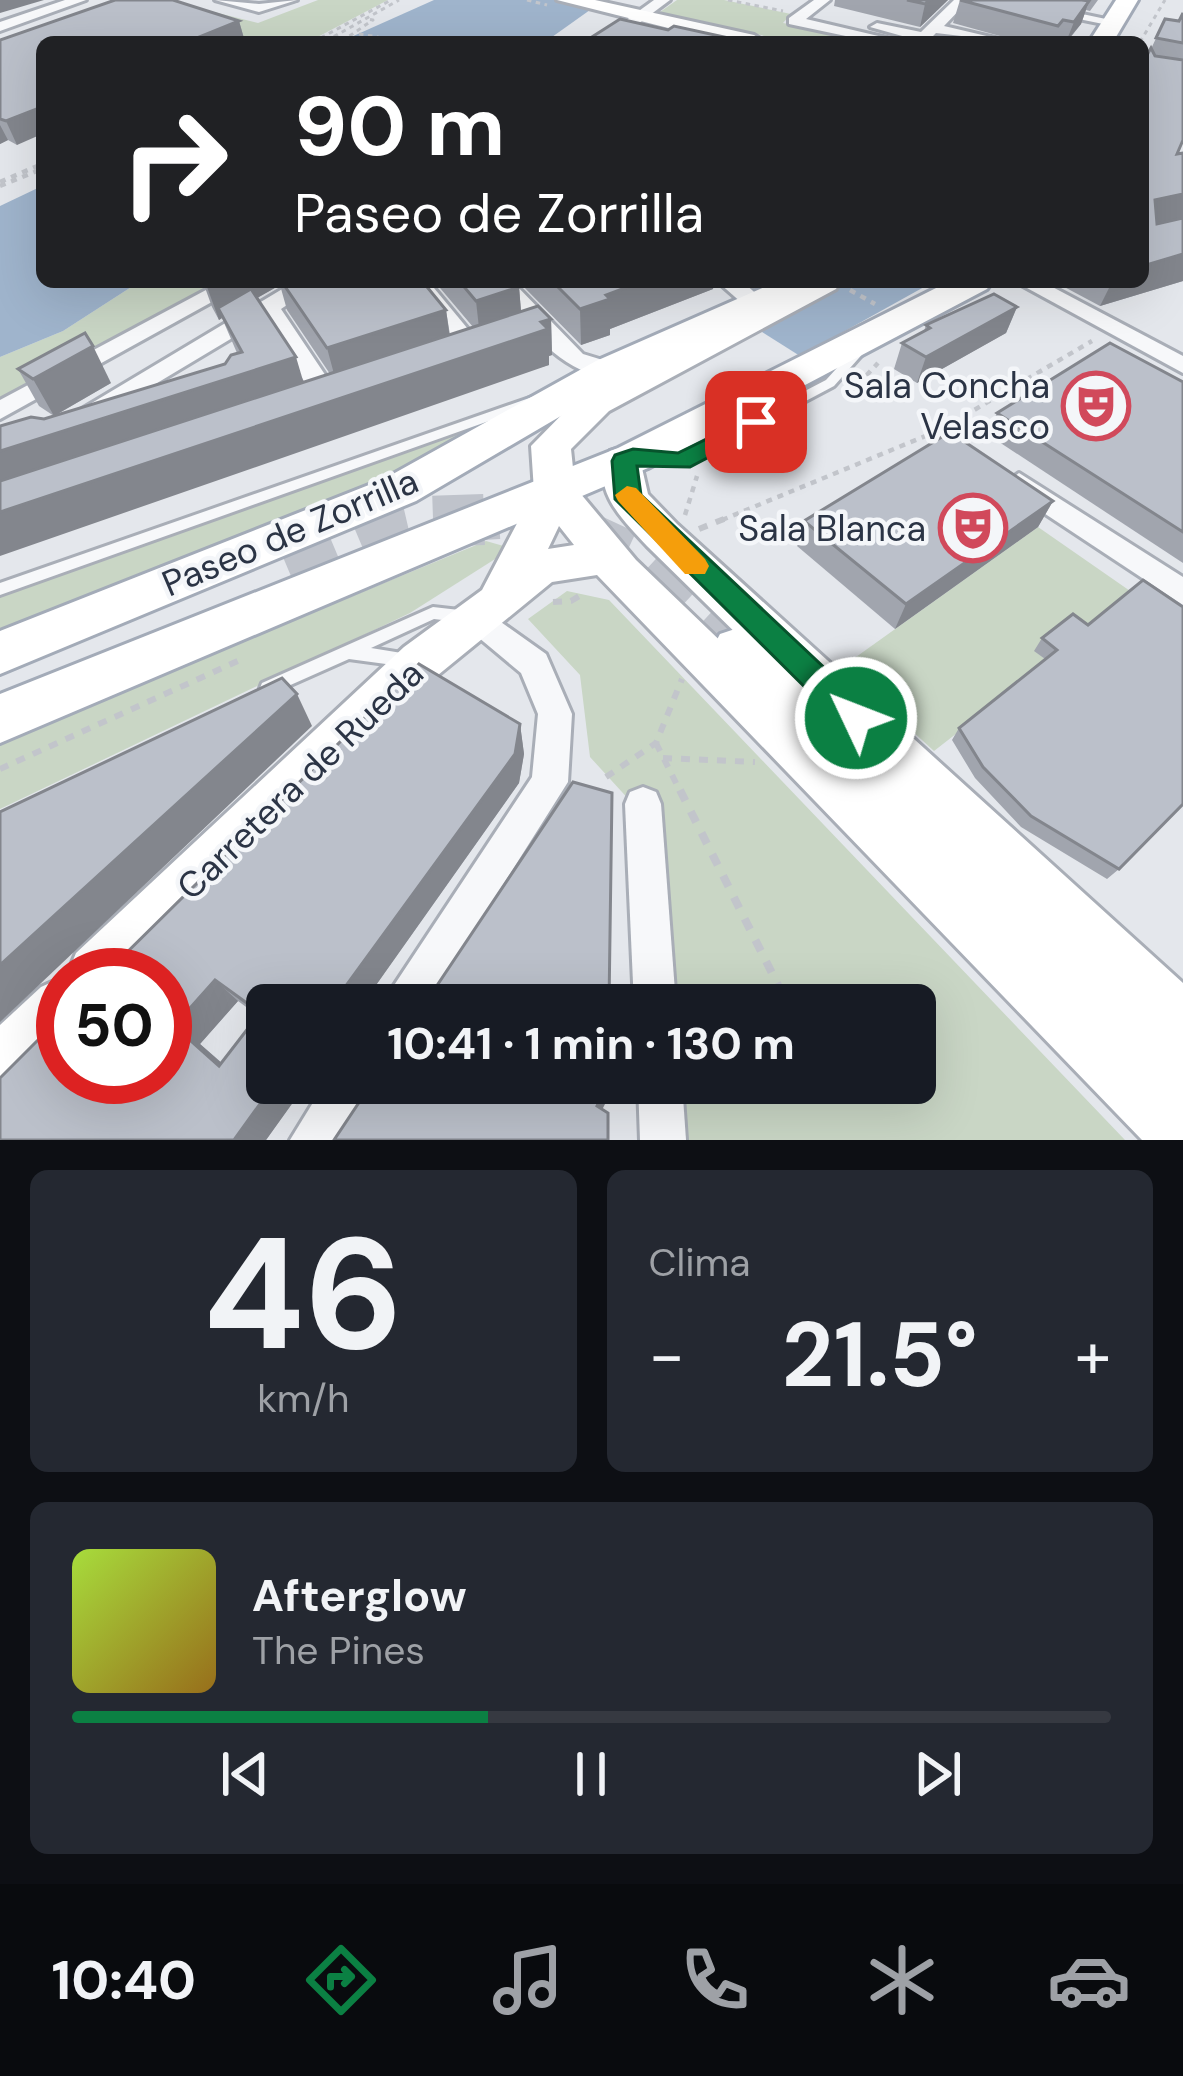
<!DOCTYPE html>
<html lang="es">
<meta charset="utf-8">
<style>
:root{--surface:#171b24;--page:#242831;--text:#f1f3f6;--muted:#9ea1a6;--line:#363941;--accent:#0b8043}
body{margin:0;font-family:"DM Sans",sans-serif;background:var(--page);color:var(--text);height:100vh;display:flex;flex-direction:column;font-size:45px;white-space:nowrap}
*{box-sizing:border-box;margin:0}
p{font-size:39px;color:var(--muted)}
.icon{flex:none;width:66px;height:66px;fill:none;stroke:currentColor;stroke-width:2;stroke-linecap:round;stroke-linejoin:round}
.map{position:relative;height:1140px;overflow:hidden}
.drawer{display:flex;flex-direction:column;gap:30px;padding:30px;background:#0d0f14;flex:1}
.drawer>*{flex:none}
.banner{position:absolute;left:36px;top:36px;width:1113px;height:252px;border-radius:18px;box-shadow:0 12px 48px #0002;background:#202124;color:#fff;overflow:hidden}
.speed{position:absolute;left:36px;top:948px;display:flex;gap:24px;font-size:60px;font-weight:700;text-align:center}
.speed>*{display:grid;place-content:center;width:156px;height:156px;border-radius:50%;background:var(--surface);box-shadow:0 12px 48px #0002;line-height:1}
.speed .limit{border:18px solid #d22;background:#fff;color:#111}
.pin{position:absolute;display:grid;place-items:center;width:102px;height:102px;color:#fff;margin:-51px;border-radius:24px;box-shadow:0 6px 18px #0006}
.me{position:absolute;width:132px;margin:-66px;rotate:313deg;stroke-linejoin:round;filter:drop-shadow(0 0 9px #0008)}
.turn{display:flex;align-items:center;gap:42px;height:252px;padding:0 60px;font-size:54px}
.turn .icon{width:156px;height:156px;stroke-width:2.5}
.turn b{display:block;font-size:84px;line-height:102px}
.big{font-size:90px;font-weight:700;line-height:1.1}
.drawer .tile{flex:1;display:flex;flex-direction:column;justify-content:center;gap:18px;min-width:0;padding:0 42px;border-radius:18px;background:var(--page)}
.drawer .dial{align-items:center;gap:0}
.dial b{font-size:156px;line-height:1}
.song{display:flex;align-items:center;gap:36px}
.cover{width:144px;height:144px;border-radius:18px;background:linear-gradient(135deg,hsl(80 70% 55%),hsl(40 70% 35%))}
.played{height:12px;border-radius:6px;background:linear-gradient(90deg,var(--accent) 40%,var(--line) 40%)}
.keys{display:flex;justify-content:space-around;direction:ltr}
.heat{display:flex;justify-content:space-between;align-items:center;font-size:66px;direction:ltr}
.drawer .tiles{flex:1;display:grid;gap:30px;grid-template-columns:1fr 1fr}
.tile:last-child{grid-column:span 2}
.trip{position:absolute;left:246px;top:984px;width:690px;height:120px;border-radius:18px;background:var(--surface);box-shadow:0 12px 48px #0002;font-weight:700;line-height:120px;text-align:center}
.dock{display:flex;height:192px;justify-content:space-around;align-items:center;background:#090b0e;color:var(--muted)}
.dock .icon{width:84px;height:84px}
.dock .current{color:var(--accent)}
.dock b{font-size:54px;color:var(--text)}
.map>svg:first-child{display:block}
.green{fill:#c9d6c5}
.water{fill:#9fb4cc}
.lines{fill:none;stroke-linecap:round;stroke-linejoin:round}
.primary-tunnel-far1{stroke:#bfc3cb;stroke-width:40;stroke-dasharray:40 20;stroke-linecap:butt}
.primary-tunnel{stroke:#bfc3cb;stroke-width:51;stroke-dasharray:51 26;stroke-linecap:butt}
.lane-casing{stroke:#a9aeb7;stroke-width:6}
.street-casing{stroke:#a9aeb7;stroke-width:6}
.secondary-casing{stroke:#a9aeb7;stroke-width:6}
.primary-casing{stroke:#a3abb8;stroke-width:6}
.path-far3{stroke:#c2c5cb;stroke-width:3;stroke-dasharray:4.5 4.5;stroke-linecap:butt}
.path-far2{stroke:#c2c5cb;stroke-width:4.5;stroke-dasharray:6 6;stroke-linecap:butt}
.path-far1{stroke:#c2c5cb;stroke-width:6;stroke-dasharray:9 9;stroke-linecap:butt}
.path{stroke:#c2c5cb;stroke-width:8;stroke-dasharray:12 12;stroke-linecap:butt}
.lane{fill:#f7f8fa;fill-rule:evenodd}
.street{fill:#f7f8fa;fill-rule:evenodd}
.secondary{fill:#fff;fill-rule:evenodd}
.primary{fill:#fff;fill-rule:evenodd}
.wall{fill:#a1a5ae;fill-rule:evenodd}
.shaded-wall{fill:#83868d}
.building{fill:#bbc0ca;stroke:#83868d;stroke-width:3;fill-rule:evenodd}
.route{fill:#0b8043;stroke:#07532c;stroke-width:3}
.slow{fill:#f59e0b}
.labels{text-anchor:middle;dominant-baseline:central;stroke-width:9;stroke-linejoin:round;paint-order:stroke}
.poi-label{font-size:36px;fill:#2b3445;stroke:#f4f6f9;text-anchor:end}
.street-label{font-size:36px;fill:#2b3445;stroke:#f4f6f9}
</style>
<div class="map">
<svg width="1183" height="1140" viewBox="0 0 1183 1140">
<rect width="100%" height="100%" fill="#e4e7ec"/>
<g class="green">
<polygon points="166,0 258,23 318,0 388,0 308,42 65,42"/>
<polygon points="677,0 724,0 791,14 783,23 876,42 782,40 660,12"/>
<polygon points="139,282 218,282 0,399 0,357 63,331"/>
<polygon points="478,422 483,429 433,463 0,636 0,597"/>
<polygon points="1038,527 1133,593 1079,637 1035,650 1048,662 934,751 842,667"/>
<polygon points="486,541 507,547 503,554 410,613 0,809 0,741"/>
<polygon points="567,591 609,600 1125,1140 641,1140 645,1083 915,1083 915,1005 651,1005 664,838 590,757 580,675 528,619"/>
</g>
<g class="water">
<polygon points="434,0 604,0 545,42 340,42"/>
<polygon points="42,186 42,282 139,282 63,331 0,357 0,206"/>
<polygon points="840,282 933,282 800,356 754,327"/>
</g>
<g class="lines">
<polyline class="primary-tunnel-far1" points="482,520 499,519"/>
<g class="primary-tunnel">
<polyline points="579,534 648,566 738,649"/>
<polyline points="288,569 383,529 413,522 499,519"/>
</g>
<defs>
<g id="lane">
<polygon points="860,346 866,350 834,386 687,464 648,464 641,459 648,454 680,456 826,380 856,347"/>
<polygon points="538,395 542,396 542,402 0,595 0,583"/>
<polygon points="433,607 468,611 474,613 476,617 474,621 468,623 434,619 371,648 414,655 416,660 414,665 408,667 349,659 268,695 262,693 260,688 262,683"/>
</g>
<g id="street">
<polygon points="65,0 86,0 0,31 0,22"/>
<polygon points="215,0 259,4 297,0 259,12"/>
<polygon points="654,0 670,0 614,42 596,42"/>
<polygon points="814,0 830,0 806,19 904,42 874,42 789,24 789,18"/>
<polygon points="954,0 969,0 944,26 1012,42 936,33 927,42 910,42 913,39 870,27 877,23 921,32"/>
<polygon points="986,0 1016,0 1120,22 1113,26"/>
<polygon points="221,282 248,282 0,419 0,400"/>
<polygon points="294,282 321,282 281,309 342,400 338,406 320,406 264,319 92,422 74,422 70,416"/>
<polygon points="406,282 429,282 482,346 482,356 466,356"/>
<path d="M490 282H513L583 354 619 365V375C568 386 518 317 490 282Z"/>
<polygon points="718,282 743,282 770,306 767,311 751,311"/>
<polygon points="1016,282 1043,282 1183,356 1183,373"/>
<polygon points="1019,473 1183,577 1183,605 1009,490 1005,483"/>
<polygon points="477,605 546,654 572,714 568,782 427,1005 381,1005 532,777 538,714 521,673 466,627 461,618 466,609"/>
<polygon points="643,787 656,792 661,804 676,1005 634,1005 625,804 630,792"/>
<polygon points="325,1083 373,1083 340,1140 290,1140"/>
<polygon points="638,1083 682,1083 686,1140 640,1140"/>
</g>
<g id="secondary">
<polygon points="557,0 595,0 754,35 765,42 724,42"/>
<path d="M799 282H840L836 289 609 411 571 449 575 487 636 560 1183 1085V1140H1142L597 575 552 582 438 675 142 975H67L76 953 404 647 482 590 534 491 531 446 583 393ZM559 526 574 545 548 549Z"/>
<path d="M624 447 638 451 648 494 677 524 1183 983V1058L1160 1049 647 546C624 521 588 488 610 451Z"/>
<polygon points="63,977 63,1054 23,1093 0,1103 0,1025 41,987"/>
</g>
<g id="primary">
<polygon points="1116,0 1138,0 1113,42 1089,42"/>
<polygon points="776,282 822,282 817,289 624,379 416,501 0,674 0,631 384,479 596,361"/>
<polygon points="948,282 992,282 987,289 648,468 0,743 0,694 618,448"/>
<polygon points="738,628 756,634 1183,1038 1183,1123 1158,1112 720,664 712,649 720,634"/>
</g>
</defs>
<use href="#lane" class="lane-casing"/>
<use href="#street" class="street-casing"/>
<use href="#secondary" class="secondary-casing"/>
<use href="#primary" class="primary-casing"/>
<g class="path-far3">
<polyline points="527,0 547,5"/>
<polyline points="728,0 783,11"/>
<polyline points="359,34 378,37 370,42"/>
<polyline points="326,41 399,0"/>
<polyline points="342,41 373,20 366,19"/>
<polyline points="313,42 391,0"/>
<polyline points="1140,42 1165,0"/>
</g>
<g class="path-far2">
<polyline points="0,182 42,164"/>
<polyline points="0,186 42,169"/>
<polyline points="850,290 875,304"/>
<polyline points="850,393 878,363"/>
<polyline points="685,515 697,476"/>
<polyline points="722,520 940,430 1092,341"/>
</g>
<g class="path-far1">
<polyline points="699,529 729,517"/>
<polyline points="553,602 571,601 586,592"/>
<polyline points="656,743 681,793"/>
<polyline points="663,758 755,762"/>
<polyline points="0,769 240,660"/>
<polyline points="606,777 656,743 682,679"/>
</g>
<polyline class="path" points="680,790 788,1005"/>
<use href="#lane" class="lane"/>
<use href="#street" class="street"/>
<use href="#secondary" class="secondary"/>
<use href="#primary" class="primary"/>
</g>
<g class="wall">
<polygon points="835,0 948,0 920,27 834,6"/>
<polygon points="960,0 1098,0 1090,11 1086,10 1081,24 1067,42 1022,42 953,23"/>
<polygon points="1183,13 1183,140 1177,154 1183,153 1183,281 1100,306 1055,282 1143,282 1151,49 1165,19 1179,21"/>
<polygon points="239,21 245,42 42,42 17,145 8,140 0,144 0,40"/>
<path d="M203 282H423L446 310 450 335 473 327 435 282H515L519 287 521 312 551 319 552 355 549 356V365L0 512 44 419 225 364 237 353 222 318 219 320 212 307ZM280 285 287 310 330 374 304 382 257 298Z"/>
<polygon points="519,282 714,282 713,289 610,329 610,335 581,345"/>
<polygon points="1017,307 1006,333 917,383 894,369 902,343 924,331 926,325"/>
<polygon points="18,369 111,383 54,416 39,406"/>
<polygon points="1183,382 1183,563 987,434 997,413"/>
<polygon points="1053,501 1038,527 895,629 797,546 804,521"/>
<polygon points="1073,614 1119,869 1107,879 1021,827 975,778 952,740 959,728 1045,659 1034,651 1042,638"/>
<path d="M520 724 524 754 519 783 266 1140H0L165 975ZM238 1001 253 1012 255 1018 222 1063 200 1044Z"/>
</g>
<g class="shaded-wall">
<polygon points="0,0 44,0 0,13"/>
<polygon points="930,0 948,0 920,27 925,4"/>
<polygon points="1089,1 1081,24 1066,42 1074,22"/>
<polygon points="239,21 245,42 195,42 194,39"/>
<polygon points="42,107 42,134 17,145 6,121"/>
<polygon points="0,125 8,140 0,144"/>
<polygon points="1183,194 1183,221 1143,230 1155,200"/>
<polygon points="1183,254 1183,281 1100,306 1112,282 1143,282 1143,266"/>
<polygon points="210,282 279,282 280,285 224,317 218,308 222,318 219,320 206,284"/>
<polygon points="641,282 714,282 713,289 610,329 610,335 581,345 580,309 606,295"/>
<polygon points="519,287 522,323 480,337 476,301"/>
<polygon points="1017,307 1006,333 917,383 926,357"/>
<polygon points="446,310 451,346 337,385 327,348"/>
<polygon points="551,319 552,355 549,356 549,365 0,556 0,512"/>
<polygon points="93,346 111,383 54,416 33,379"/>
<polygon points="296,357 307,394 0,495 0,451"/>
<polygon points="1053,501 1038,527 895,629 906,604"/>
<polygon points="297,694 312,726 0,1022 0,965"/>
<polygon points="520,724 524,754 519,783 362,1005 332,1005"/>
<polygon points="215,980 238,1001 200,1044 243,1082 219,1066 174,1026"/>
<polygon points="275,1083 307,1083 266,1140 234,1140"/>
<polygon points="608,1083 607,1100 596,1122 597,1106"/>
</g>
<g class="building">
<polygon points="115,0 173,0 239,21 194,39 203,42 42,42 42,107 6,121 0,119 0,40"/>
<polygon points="907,0 930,0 925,4"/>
<polygon points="960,0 1082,0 1089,1 1074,22 1063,20 1058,26"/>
<polygon points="1183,13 1183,43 1156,38 1165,19 1179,21"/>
<polygon points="620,19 668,30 674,26 747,42 584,42"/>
<polygon points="1151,48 1155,56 1183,60 1183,140 1177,154 1183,153 1183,194 1155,200 1157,224 1183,218 1183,254 1143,266 1143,62"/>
<polygon points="282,282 423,282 446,310 327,348"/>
<polygon points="460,282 515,282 519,287 476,301"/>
<polygon points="553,282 641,282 606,295 610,299 580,309"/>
<polygon points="251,289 296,357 0,451 0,426 31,417 44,419 225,364 231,355 242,352 218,308"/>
<polygon points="994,294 1017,307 926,357 902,343 930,328 926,325"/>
<polygon points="538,306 551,319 541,322 548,329 0,512 0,481"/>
<polygon points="85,333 93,346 33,379 18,369"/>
<polygon points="1110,343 1183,382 1183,532 997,413"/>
<polygon points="950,432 1053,501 906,604 804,521"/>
<polygon points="1143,580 1183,607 1183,804 1119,869 1031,816 983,767 959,728 1057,650 1042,638 1073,614 1088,625"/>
<path d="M419 664 520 724 515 754 332 1005H267V1083H275L234 1140H0V1078L63 1015V1077H165V975H104ZM215 980 255 1009 251 1014 256 1018 219 1066 174 1026Z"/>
<polygon points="282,678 297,694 0,965 0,812"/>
<polygon points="573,782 612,793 609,1005 424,1005"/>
<polygon points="372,1083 608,1083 597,1106 608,1113 608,1140 334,1140"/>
</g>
<polygon class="route" points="756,415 768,422 764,428 690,467 637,466 641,495 867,708 872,718 867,727 856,731 845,727 615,499 612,461 615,455 633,449 678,453"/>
<polygon class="slow" points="627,486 636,488 705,559 709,566 705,574 685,574 618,501 615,495"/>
<defs>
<symbol id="theatre-ring" viewBox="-11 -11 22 22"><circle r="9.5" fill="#f4f6f9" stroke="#d1495b" stroke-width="1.5"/><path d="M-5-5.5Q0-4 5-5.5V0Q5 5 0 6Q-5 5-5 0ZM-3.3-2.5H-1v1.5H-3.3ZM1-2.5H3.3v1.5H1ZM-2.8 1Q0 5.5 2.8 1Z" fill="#d1495b"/></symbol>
</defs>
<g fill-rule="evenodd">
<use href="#theatre-ring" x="1058" y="368" width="76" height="76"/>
<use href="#theatre-ring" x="935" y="490" width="76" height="76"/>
</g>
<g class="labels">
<g class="poi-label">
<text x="1050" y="385">Sala Concha<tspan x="1050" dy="41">Velasco</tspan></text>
<text x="926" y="528">Sala Blanca</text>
</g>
<g class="street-label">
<text transform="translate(290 532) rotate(-23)">Paseo de Zorrilla</text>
<text transform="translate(300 780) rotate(-44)">Carretera de Rueda</text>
</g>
</g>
</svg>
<div class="speed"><div class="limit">50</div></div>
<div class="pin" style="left:756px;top:422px;background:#d93025"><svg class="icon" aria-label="arrive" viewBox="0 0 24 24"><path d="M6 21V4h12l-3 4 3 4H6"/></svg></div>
<svg class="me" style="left:856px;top:718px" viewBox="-20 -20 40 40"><circle r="17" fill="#0b8043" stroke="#fff" stroke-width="3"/><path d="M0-11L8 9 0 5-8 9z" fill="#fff"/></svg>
<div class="trip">10:41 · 1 min · 130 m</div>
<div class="banner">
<div class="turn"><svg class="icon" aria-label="right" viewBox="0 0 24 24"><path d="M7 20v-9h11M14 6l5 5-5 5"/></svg><div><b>90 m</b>Paseo de Zorrilla</div></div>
</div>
</div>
<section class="drawer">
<div class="tiles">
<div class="tile dial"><b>46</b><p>km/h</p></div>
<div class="tile"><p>Clima</p>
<div class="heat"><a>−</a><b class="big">21.5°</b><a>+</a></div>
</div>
<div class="tile">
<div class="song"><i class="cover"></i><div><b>Afterglow</b><p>The Pines</p></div></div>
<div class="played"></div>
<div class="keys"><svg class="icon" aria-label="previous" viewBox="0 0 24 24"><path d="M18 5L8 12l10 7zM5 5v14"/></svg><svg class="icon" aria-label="pause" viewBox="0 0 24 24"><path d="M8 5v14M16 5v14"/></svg><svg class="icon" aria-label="next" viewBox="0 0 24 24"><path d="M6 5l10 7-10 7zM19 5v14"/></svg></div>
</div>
</div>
</section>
<nav class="dock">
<b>10:40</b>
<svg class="icon current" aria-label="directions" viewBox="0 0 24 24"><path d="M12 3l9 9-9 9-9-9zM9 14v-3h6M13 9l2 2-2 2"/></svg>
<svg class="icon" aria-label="music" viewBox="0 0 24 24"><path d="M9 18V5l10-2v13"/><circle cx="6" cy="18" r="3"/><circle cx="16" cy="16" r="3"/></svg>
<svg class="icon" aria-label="phone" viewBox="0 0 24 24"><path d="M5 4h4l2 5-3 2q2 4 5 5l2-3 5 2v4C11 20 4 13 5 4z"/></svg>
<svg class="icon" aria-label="climate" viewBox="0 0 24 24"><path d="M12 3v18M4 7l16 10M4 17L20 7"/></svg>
<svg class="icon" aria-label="car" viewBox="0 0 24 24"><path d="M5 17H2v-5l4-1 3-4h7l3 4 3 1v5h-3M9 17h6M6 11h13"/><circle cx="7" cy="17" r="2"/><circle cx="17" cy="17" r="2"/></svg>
</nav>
